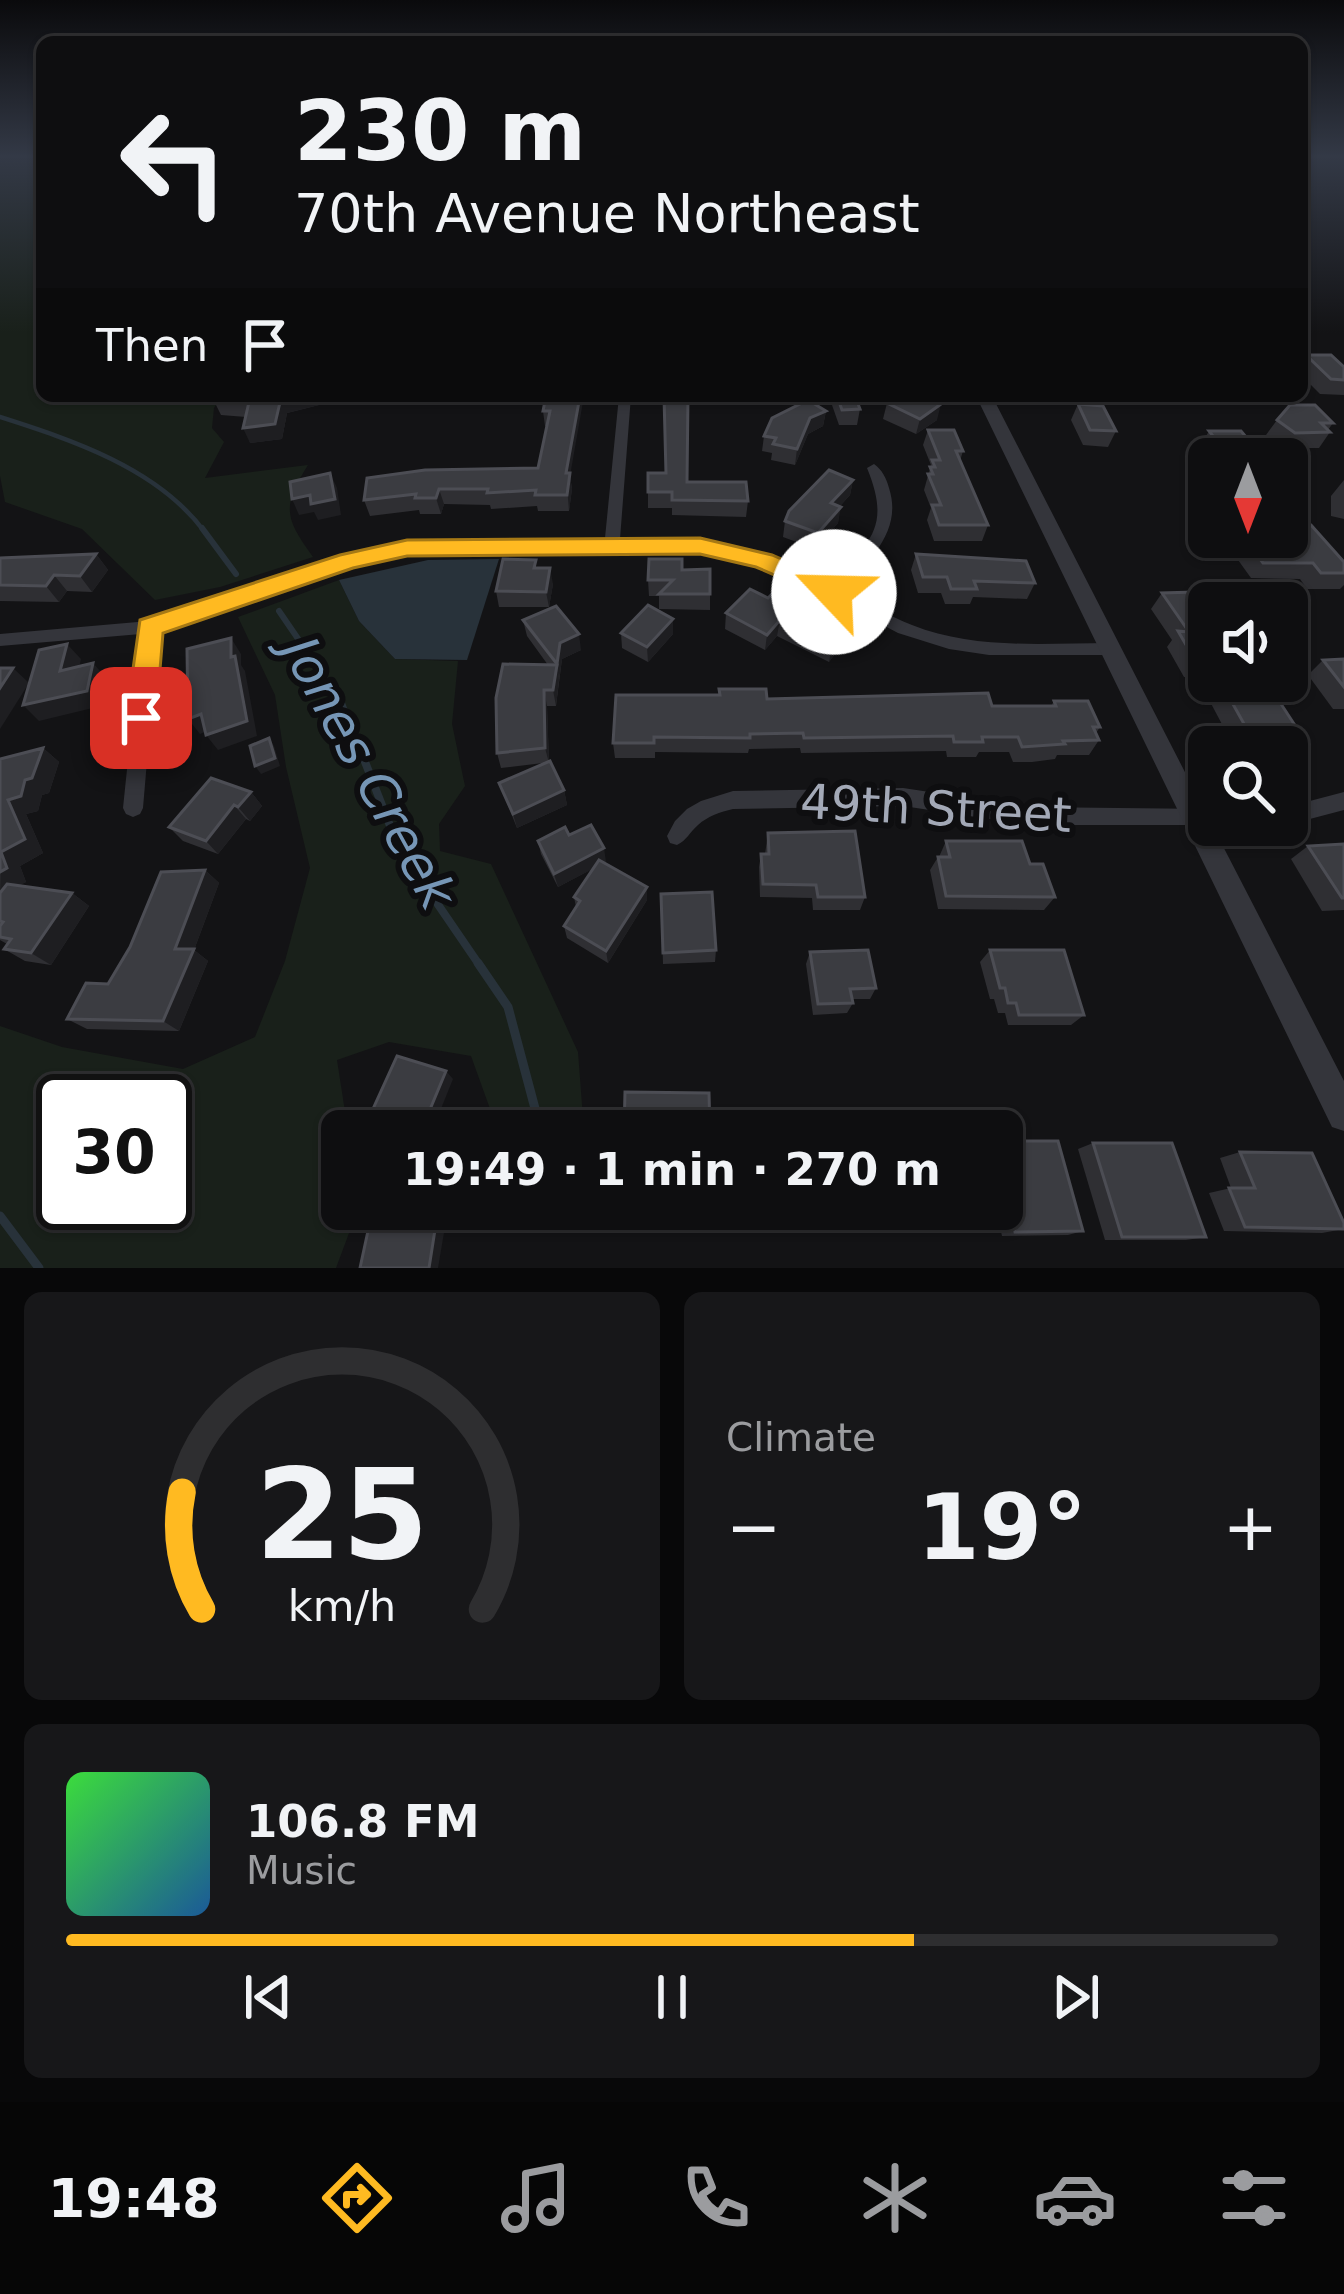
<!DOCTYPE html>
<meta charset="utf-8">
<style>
:root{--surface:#0e0e10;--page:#171719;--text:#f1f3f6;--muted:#9b9c9f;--line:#2e2e30;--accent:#ffba21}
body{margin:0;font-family:"DejaVu Sans",sans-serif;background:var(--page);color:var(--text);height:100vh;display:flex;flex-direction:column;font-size:45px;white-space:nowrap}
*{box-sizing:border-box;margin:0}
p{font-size:39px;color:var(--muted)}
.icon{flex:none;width:66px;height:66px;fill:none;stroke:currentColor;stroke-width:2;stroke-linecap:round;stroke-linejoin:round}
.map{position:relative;height:1268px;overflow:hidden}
.drawer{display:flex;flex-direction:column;gap:24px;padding:24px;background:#080809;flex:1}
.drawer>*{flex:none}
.banner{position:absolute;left:36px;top:36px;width:1272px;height:366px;border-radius:18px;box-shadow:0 3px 9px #0004,0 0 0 3px var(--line);background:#0e0e10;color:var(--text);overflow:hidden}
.needle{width:78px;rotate:180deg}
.fabs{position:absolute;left:1188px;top:438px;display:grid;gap:24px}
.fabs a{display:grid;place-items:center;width:120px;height:120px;border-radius:18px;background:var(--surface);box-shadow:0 3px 9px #0004,0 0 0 3px var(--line);font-size:60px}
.speed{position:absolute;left:36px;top:1074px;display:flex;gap:24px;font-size:60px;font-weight:700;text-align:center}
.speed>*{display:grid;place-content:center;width:156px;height:156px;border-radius:50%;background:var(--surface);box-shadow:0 3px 9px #0004,0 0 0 3px var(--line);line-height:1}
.speed .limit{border:6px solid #111;border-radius:18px;background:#fff;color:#111}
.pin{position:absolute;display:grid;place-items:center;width:102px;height:102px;color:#fff;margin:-51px;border-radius:24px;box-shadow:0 6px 18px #0006}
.me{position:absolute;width:132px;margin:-66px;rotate:294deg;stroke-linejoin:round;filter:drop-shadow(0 0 9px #0008)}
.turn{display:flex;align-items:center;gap:42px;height:252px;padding:0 60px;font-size:54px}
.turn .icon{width:156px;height:156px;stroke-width:2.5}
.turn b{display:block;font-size:84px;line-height:102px}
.then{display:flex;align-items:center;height:114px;padding:0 60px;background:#0003;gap:24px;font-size:45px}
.big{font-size:90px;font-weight:700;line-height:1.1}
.drawer .widget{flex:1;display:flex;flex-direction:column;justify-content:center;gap:18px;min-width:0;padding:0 42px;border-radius:18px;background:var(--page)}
.drawer .dial{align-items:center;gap:0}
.dial svg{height:312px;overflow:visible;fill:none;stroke:var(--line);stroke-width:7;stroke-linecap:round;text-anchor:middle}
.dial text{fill:var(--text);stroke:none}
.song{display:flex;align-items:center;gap:36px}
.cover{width:144px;height:144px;border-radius:18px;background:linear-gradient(135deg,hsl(120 70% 55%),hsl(210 70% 35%))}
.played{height:12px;border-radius:6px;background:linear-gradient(90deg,var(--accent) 70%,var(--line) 70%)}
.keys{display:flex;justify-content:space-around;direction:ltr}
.heat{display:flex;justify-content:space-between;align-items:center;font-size:66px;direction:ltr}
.drawer .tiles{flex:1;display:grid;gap:24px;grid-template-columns:1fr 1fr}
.widget:last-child{grid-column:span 2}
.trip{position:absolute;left:321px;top:1110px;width:702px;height:120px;border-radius:18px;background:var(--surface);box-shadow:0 3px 9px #0004,0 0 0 3px var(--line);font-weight:700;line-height:120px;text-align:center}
.tab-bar{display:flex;height:192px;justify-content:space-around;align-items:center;background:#060606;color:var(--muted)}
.tab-bar .icon{width:84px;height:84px}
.tab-bar .active{color:var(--accent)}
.tab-bar b{font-size:54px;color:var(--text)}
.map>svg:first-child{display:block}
.green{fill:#19201a;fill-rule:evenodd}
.water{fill:#28323a}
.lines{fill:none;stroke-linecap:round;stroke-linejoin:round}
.stream-far3{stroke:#28323a;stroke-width:4.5}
.stream-far2{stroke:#28323a;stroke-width:6}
.stream-far1{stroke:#28323a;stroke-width:8}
.stream{stroke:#28323a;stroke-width:9}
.minor{fill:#34353b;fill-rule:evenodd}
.tertiary{fill:#34353b;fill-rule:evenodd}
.wall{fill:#2f2f33}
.shaded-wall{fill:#1e1e21}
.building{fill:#3b3c41;stroke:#4c4d54;stroke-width:3}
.route{fill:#ffba21;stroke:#a67915;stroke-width:3}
.labels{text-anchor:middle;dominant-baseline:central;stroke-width:12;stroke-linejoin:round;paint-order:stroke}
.near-street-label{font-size:48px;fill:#a3a9b7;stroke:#0e0e10}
.near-water-label{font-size:51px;font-style:italic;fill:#7696b6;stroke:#0e0e10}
</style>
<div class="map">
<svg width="1344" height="1268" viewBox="0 0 1344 1268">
<rect width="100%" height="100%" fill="#131315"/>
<g class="green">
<path d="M0 156H42V396H222L214 408 212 428 224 442 205 478 308 465C282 507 284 517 313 557L220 587 155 600 82 529 5 502 0 476Z"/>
<path d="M339 580 359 621 395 659 458 661 452 724 465 786 439 824 440 851 491 864 578 1052 584 1131H498L471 1056 389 1042 337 1060 348 1131H342V1209H358L336 1268H0V1026L62 1047 183 1069 255 1037 285 961 310 868 286 767 275 695 238 617ZM63 1101H165V1203H63Z"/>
</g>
<polygon class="water" points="499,559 467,660 395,659 359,621 339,580 428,560"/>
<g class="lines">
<path class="stream-far3" d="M0 417C72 440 157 468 204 531"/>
<g class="stream-far2">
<polyline points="202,528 236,574"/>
<polyline points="279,611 342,703 350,724"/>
</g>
<polyline class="stream-far1" points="349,721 398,846 480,966"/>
<g class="stream">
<polyline points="478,963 508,1007 541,1131"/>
<polyline points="0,1216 39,1268"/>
</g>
<g class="minor">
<path d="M619 396H631L620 539 735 547 831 585C869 541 892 529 867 468L874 464C882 470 886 477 889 488 903 531 869 560 844 590 866 602 889 616 912 625 975 650 1044 643 1110 643L1116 645 1118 649 1116 653 1110 655H989L949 649 898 633 828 596 733 557 612 548 407 553 351 566 158 631 143 808 140 814 133 817 126 814 123 808 141 634 0 646V634L149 621 343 557 407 543 605 538Z"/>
<path d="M903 788 1029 807 1209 809V825H1214H1029L903 806 733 809C720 812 708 816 698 825 689 833 687 840 677 845L670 843 667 836 675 821 687 809 701 801 733 791Z"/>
<polygon points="1344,792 1344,810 1287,825 1287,807"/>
</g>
<polygon class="tertiary" points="976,396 992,396 1209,819 1209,825 1212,825 1344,1081 1344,1131 1332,1127"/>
</g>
<g class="wall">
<polygon points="1306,355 1344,367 1344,395 1320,394 1302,376 1302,360"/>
<polygon points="546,396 570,476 572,489 569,511 538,511 537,506 491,509 490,505 444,504 441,514 420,514 419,510 370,516 364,500 538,468 547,426 545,426 543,411"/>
<polygon points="834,396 855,396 860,409 857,425 839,425 832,405"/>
<polygon points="213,399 339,400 287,413 282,439 250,443 246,417 221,415"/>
<polygon points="887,403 937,420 916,434 883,419"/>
<polygon points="1078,404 1116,431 1108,447 1083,445 1071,420"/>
<polygon points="826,411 823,426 808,434 795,465 771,460 772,453 762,451 764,436"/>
<polygon points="1277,420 1333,423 1328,430 1330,432 1319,448 1284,448 1266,435"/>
<polygon points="928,430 963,451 960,461 988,525 982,541 934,541 927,520 931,508 924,490 931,465 923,445"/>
<polygon points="1209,431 1261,455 1258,459 1209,459 1200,447"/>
<polygon points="648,473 665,473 687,482 748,501 746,517 672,515 672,508 648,508"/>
<polygon points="853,480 850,495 840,506 838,523 815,549 783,537 785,521"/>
<polygon points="1344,480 1344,519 1331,516 1331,496"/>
<polygon points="1244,537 1344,562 1344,585 1340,589 1307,589 1300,579 1251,578 1233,553"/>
<polygon points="96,554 108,570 92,592 67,591 59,602 0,601 0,557"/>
<polygon points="916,554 1035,583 1027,599 973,597 970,604 945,604 941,593 918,593 911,570"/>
<polygon points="537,568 553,584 549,607 499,607 496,591"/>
<polygon points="682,570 710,594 710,610 659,609 659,596 649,596 648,580"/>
<polygon points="1162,593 1209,614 1209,681 1266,681 1298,730 1281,747 1234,747 1197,677 1184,677 1167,647 1172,640 1151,609"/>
<polygon points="768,598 850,623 846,639 829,662 777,636 765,650 725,629 726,613"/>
<polygon points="673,619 673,634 648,662 622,648 621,633"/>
<polygon points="523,620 581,650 562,659 556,706 547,706 549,761 564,790 567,805 517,828 499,783 543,763 501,768 497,753 548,665 527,636"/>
<polygon points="1344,659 1344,709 1333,709 1308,675 1323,660"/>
<polygon points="767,699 992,706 1051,706 1054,701 1100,727 1096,733 1099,740 1089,755 1057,755 1055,759 1032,762 1013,762 1009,752 979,752 976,757 947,757 946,751 801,753 800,748 749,749 748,753 655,752 655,758 615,758 613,743"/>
<polygon points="43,748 59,762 49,793 42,795 38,811 26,814 43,853 20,866 26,882 19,885 72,893 89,906 51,965 25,961 4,949 7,944 0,940 0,759"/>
<polygon points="251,792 262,806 250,821 246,819 218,854 183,841 169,827"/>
<polygon points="768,833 865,897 860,910 813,910 812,898 760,897 759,867 761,854 765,854"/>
<polygon points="569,835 606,862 604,863 647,887 647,900 608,963 567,938 564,926 576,907 574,897 594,868 558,887 541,854 538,841"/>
<polygon points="946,841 1030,864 1055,897 1044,910 938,909 930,870 938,857 939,857"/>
<polygon points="1344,844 1344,910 1322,911 1291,859 1308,846"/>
<polygon points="205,870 219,883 194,950 208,961 179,1031 87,1029 67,1019 108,984 130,947"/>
<polygon points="661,894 716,950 715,962 663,964"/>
<polygon points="990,950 1084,1015 1071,1025 1008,1025 1005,1013 998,1013 994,999 990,999 980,962"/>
<polygon points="810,952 876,988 870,999 852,999 853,1003 847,1013 813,1015 806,964"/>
<polygon points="1002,1141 1083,1231 1068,1235 1002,1236 996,1209 1002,1209"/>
<polygon points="1093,1143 1206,1237 1186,1240 1105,1240 1078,1149"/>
<polygon points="1240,1152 1344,1229 1322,1233 1224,1231 1209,1193 1231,1188 1220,1158"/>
<polygon points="741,1209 965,1209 968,1223 957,1227 788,1228 787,1209"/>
</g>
<g class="shaded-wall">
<polygon points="289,396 342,396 339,400 287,413 282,439 250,443 243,428 281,398"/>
<polygon points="580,396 584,396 570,476 572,489 569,511 566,473"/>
<polygon points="941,404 937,420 916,434 920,419"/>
<polygon points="826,411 823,426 808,434 795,465 797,449 810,418"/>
<polygon points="330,473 337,488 341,515 318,520 314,512 299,515 292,499"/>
<polygon points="853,480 850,495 828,519 831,503"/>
<polygon points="439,489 444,504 441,514 436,498"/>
<polygon points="841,507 838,523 815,549 818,533"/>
<polygon points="96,554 108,570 92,592 80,576"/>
<polygon points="550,568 553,584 549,607 546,592"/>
<polygon points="54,575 67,591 59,602 46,586"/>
<polygon points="673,619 673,634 648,662 647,647"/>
<polygon points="780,620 777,636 765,650 767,635"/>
<polygon points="850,623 846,639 829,662 832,646"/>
<polygon points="579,634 581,650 562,659 559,680 557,664 560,643"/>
<polygon points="231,638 241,654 241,665 245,671 257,736 218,750 206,735 231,657"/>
<polygon points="67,644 81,659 75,686 60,671"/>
<polygon points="93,663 107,679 101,706 39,721 23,705"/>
<polygon points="557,665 559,680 556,706 553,690"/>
<polygon points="13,668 29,683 0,729 0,688"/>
<polygon points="544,690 547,706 549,763 545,748"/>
<polygon points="201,714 212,729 200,734 188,719"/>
<polygon points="269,738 274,746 280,766 261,774 255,766"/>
<polygon points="43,748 59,762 49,793 42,795 38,811 26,814 43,853 20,866 26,882 0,897 1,852 8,800 25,780"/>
<polygon points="564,790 567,805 517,828 513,814"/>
<polygon points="251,792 262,806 250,821 238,807"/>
<polygon points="234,805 246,819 218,854 206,841"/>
<polygon points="604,848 606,862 558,887 554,874"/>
<polygon points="205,870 219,883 194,950 208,961 179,1031 163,1021 175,949"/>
<polygon points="647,887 647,900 608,963 606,951"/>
<polygon points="72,893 89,906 51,965 31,953"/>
<polygon points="446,1071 453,1079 432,1131 421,1131"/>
<polygon points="437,1217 446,1221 438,1268 429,1268"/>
</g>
<g class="building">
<polygon points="1306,355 1331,355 1344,367 1344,380 1331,379"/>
<polygon points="216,396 289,396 281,398 275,424 243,428 249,402 213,399"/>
<polygon points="546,396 580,396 566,473 570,473 567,495 535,495 536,490 487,493 488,489 439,489 436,498 415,498 416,494 364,500 367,478 425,470 538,468 550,411 543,411"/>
<polygon points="664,396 688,396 687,482 746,482 748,501 672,500 672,492 648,492 648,473 666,473"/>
<polygon points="837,396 855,396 860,409 842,410"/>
<polygon points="898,396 922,396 941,404 920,419 887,403"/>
<polygon points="808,400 826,411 810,418 797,449 773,444 776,438 764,436 772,418"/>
<polygon points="1078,404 1103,406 1116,431 1090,430"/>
<polygon points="1290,405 1315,405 1333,423 1321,423 1330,432 1295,433 1277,420"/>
<polygon points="928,430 954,430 963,451 956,451 988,525 939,525 932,505 941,505 928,474 933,474 930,467 935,467 932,460 940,460"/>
<polygon points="1209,431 1241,431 1261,455 1227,454"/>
<polygon points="829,470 853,480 831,503 841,507 818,533 785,521 789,511"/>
<polygon points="330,473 335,499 311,504 310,495 292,499 290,482"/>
<polygon points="1287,525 1311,525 1344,562 1344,573 1321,573 1313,563 1263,563 1244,537 1287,537"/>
<polygon points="96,554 80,576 54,575 46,586 0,585 0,558"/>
<polygon points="916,554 1026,561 1035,583 974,581 977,589 951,589 947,577 923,577"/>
<polygon points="503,559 536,560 534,568 550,568 546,592 496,591"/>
<polygon points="649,559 682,559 682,570 710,569 710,594 659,594 673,580 648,580"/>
<polygon points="750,589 768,598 776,590 850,623 832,646 780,620 767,635 726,613"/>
<polygon points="1195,592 1209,614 1209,662 1196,662 1178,631 1189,632 1162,593"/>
<polygon points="648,605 673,619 647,647 621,633"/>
<polygon points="556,606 579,634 560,643 557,664 523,620"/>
<polygon points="231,638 231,657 235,656 247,721 206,735 201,714 188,719 187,649"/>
<polygon points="67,644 60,671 93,663 87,691 23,705 39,650"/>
<polygon points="1344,659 1344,687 1323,660"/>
<polygon points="503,664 557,665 553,690 544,690 545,748 497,753 496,698"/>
<polygon points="0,668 13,668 0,688"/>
<polygon points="1220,681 1266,681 1298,730 1281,730 1287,740 1277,740 1281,747 1257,747"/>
<polygon points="719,689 766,689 767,699 988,693 992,706 1056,706 1054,701 1088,701 1100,727 1093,727 1099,740 1063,741 1065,744 1022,747 1018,737 982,737 983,742 954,742 953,736 804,738 803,733 750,734 750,738 654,737 654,743 613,743 616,695 720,695"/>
<polygon points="269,738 275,758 255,766 250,746"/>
<polygon points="43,748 32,778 25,780 21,796 8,800 25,839 1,852 7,868 0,872 0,759"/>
<polygon points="550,761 564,790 513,814 499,783"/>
<polygon points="211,778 251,792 238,807 234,805 206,841 169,827"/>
<polygon points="591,825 604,848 554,874 538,841 565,827 569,835"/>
<polygon points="855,831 865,897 818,897 816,885 763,884 761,854 769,854 768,833"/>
<polygon points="946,841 1022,841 1030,864 1043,864 1055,897 946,896 938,857 950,857"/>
<polygon points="1344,844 1344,898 1342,898 1308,846"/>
<polygon points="599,860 647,887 606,951 564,926 580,901 574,897"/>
<polygon points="205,870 175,949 194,949 163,1021 67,1019 86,983 108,984 130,947 161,872"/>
<polygon points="7,884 72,893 31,953 4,949 11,939 0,937 0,926 3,922 0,921 0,893"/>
<polygon points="712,892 716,950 663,953 661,894"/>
<polygon points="868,950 876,988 850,989 853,1003 818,1004 810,952"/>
<polygon points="990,950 1064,950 1084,1015 1019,1015 1016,1003 1008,1003 1005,988 1000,988"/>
<polygon points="397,1056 446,1071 421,1131 363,1131"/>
<polygon points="625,1092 709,1093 710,1131 624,1131"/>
<polygon points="1002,1141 1058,1141 1083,1231 1015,1232 1002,1180"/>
<polygon points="1093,1143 1172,1143 1206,1237 1122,1237"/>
<polygon points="1240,1152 1312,1153 1344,1223 1344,1229 1245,1227 1229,1188 1255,1188"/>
<polygon points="792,1209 965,1209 968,1223 793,1224"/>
<polygon points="371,1217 437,1217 429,1268 360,1268"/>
</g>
<linearGradient id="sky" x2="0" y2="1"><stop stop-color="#0a0a0c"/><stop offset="0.47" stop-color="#333946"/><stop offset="1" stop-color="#333946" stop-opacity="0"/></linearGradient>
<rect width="1344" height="333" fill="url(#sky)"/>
<polygon class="route" points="700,538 772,555 843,586 847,592 834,601 756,567 700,554 407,556 353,568 163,633 156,718 152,726 131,726 126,718 140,620 340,555 407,540"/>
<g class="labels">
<g class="near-street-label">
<text transform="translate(936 808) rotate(3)">49th Street</text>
</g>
<g class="near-water-label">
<text transform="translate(369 773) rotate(61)">Jones Creek</text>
</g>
</g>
</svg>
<div class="fabs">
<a><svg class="needle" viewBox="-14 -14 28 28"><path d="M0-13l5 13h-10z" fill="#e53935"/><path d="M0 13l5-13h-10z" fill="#9b9c9f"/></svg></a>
<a><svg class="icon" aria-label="sound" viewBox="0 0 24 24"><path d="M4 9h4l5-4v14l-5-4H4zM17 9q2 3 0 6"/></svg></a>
<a><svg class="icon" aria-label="search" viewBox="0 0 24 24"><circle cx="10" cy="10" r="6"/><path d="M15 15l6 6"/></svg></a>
</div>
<div class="speed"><div class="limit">30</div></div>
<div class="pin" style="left:141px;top:718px;background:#d93025"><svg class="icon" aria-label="arrive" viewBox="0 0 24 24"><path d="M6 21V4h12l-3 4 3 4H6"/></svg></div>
<svg class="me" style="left:834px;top:592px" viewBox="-20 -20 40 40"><circle r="19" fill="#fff"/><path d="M0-13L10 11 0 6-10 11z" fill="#ffba21"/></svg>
<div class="trip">19:49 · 1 min · 270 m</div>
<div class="banner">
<div class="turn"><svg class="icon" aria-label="left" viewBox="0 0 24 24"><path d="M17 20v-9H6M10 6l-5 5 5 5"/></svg><div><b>230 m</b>70th Avenue Northeast</div></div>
<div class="then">Then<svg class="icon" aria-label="arrive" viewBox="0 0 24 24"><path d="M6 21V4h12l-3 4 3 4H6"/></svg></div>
</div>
</div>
<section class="drawer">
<div class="tiles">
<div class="widget dial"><svg viewBox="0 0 100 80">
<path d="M14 69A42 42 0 1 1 86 69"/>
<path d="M14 69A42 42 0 0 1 9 39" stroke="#ffba21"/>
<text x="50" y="56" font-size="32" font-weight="700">25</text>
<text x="50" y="72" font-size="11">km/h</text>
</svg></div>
<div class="widget"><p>Climate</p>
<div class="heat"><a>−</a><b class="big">19°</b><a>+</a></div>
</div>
<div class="widget">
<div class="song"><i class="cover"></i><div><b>106.8 FM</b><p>Music</p></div></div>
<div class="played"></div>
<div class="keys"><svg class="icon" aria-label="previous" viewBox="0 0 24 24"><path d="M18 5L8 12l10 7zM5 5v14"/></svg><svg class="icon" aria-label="pause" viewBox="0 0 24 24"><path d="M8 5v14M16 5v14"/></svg><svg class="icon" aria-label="next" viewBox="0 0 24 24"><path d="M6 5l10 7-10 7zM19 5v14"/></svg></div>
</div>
</div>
</section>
<nav class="tab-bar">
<b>19:48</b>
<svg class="icon active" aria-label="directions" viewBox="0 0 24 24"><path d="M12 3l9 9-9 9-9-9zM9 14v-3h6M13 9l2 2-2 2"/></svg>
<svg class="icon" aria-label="music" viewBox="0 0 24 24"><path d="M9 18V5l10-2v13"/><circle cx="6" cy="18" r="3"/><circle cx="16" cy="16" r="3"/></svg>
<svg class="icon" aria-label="phone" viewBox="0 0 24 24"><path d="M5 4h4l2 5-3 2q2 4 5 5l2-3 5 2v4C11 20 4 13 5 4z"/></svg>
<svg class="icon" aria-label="climate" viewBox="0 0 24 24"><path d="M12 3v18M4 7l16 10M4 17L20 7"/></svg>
<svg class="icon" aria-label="car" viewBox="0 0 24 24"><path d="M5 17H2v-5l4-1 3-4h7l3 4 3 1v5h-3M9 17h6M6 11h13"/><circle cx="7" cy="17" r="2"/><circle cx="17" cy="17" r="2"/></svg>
<svg class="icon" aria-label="filters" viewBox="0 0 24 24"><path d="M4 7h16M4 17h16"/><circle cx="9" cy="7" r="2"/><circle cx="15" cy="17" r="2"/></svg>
</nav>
